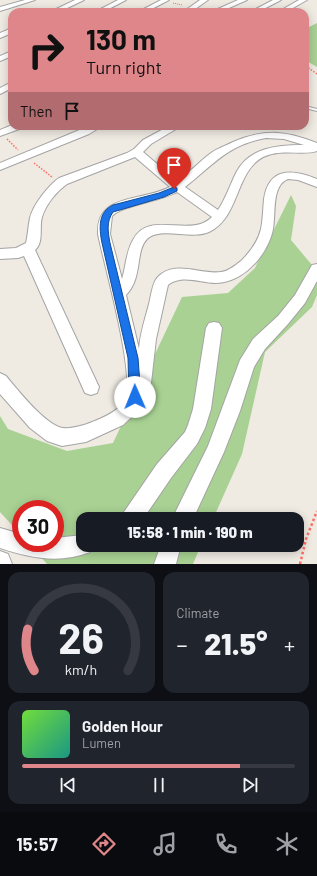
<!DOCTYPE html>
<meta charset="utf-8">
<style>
:root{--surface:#171b24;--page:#20242c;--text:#f1f3f6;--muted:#9ea1a6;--line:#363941;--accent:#df868a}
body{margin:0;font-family:Barlow,sans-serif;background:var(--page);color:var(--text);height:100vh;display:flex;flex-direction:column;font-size:15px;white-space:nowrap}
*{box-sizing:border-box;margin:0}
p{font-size:13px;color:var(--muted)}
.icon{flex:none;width:22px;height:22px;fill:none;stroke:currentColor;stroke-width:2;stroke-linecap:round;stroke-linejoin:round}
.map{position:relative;height:564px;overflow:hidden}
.drawer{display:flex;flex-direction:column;gap:8px;padding:8px;background:#0d0f14;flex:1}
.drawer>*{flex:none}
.hud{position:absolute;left:8px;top:8px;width:301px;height:122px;border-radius:12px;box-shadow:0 2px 10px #0003;background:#df868a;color:#111;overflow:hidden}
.speed{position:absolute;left:12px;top:500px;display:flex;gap:8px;font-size:20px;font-weight:700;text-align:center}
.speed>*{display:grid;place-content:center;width:52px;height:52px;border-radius:50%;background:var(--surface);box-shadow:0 2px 10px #0003;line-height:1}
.speed .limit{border:6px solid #d22;background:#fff;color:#111}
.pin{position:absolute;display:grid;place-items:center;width:34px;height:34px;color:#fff;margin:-41px -17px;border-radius:50% 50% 50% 0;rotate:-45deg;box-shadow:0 0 4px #0007}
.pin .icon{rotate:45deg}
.me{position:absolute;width:44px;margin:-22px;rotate:359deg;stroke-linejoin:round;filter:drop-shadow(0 0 3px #0008)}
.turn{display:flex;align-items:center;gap:14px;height:84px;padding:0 12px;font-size:18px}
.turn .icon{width:52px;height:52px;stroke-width:2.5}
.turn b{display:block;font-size:28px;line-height:34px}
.then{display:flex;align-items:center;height:38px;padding:0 12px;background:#0003;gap:8px;font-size:15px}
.big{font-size:30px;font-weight:800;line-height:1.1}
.drawer .card{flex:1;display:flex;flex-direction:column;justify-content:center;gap:6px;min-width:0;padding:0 14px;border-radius:12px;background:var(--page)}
.drawer .dial{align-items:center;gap:0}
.dial svg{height:104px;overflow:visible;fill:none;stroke:var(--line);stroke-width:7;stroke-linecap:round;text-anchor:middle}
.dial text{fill:var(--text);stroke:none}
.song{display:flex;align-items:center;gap:12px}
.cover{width:48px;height:48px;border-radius:6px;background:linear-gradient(135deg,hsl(100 70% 55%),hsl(170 70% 35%))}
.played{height:4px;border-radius:2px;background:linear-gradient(90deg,var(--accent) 80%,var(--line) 80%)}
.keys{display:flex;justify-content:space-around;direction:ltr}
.heat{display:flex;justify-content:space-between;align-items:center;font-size:22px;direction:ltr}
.drawer .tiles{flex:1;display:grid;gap:8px;grid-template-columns:1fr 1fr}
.card:last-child{grid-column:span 2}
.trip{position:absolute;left:76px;top:512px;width:228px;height:40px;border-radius:12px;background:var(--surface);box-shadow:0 2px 10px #0003;font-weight:800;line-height:40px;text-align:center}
.tabs{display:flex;height:64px;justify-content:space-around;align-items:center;background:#090b0e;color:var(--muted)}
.tabs .icon{width:28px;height:28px}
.tabs .active{color:var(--accent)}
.tabs b{font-size:18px;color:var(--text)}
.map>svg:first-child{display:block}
.forest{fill:#a8d193}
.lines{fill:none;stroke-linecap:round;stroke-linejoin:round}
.lane-casing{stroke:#a4a4a4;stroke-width:2}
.street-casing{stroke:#a4a4a4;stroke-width:2}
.path-far2{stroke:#ff6d62;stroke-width:1;stroke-dasharray:1 1;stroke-linecap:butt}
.path-far1{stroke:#ff6d62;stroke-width:1.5;stroke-dasharray:1.5 1.5;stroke-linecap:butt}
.path{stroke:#ff6d62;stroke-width:2.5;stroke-dasharray:2.5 2.5;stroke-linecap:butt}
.lane{fill:#fff;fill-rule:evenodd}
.street{fill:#fff;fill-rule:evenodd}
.route{fill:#1a73e8;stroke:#114b97}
</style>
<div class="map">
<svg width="317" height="564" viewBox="0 0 317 564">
<rect width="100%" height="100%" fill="#efeae2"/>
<g class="forest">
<polygon points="317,23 317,67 305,60 305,29"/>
<polygon points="291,195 296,206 291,240 317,271 317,295 312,307 265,352 242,454 213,519 83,519 83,545 201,545 193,564 47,564 28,543 55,543 55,509 21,509 21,535 0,512 0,416 8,429 67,451 113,443 182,297 228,293 255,268"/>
</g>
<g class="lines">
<defs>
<polygon id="lane" points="305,106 317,109 317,111 305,108"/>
<g id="street">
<polygon points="25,0 35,0 0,11 0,7"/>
<polygon points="75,0 84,0 59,12 50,12"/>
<polygon points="118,0 126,0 103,12 95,12"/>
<polygon points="161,0 169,0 146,12 138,12"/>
<polygon points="200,0 208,0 191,12 183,12"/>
<polygon points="238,0 247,0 220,12 211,12"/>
<polygon points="273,0 281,0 258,12 250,12"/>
<polygon points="299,0 307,0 286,12 278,12"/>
<polygon points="12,28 12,33 0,38 0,33"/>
<polygon points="12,51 12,56 0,61 0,56"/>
<polygon points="12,82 12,88 0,94 0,88"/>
<polygon points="12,125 24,126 22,128 0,136 0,130"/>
<polygon points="89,126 102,126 89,134 0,170 0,163"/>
<path d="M169 126H181L151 144 143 152 177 181C189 173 199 162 211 153 218 148 225 146 233 142 265 128 286 131 317 143V151C302 156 282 148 263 157 235 172 240 217 209 232 191 240 160 226 147 239 135 251 143 278 126 295L139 349C140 334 145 319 149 304 151 297 152 284 157 278 173 259 201 275 221 272 229 271 236 265 242 260 251 251 258 241 261 229 263 219 263 209 264 199 269 167 292 169 317 179V187L298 180 288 179C271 185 276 215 273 229 271 240 265 251 258 260 248 272 233 283 216 283 200 283 182 274 168 285L156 339 151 383 138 411 123 425 86 442 62 446 47 441 30 428 0 394V373L6 376C17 389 46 426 63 428 71 429 80 426 87 424 98 420 119 412 125 400 136 375 104 265 98 234 96 193 141 202 170 187L135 157 67 184C57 191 46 204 42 217 39 227 44 243 35 250L99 387 97 393 91 395 85 393 24 256 18 258 0 259V249L16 248 26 243C28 235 28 227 30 218 33 205 48 186 59 178L127 153 134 149 143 140ZM266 138 284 139 304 145C278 145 249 147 236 173 230 185 226 198 218 210L185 187C213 165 227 145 266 138ZM177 192 212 217C190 239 149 209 133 240 126 252 126 266 122 279L110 234 112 216C123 205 159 202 177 192Z"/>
<polygon points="317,264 317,281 305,303 288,324 265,349 254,367 240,411 224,452 193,519 172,519 208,446 240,360 253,339 278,316 295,295 312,265"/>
<polygon points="214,322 219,323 222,328 211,409 205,428 197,444 171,478 143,519 121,519 124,512 157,464 185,432 188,425 193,409 206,328 209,323"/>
<path d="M0 528 21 534V543H55V538L83 535V545H93L90 552C60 564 30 558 0 548Z"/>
<polygon points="161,545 181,545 176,564 154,564"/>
<polygon points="0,551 8,554 12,564 0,564"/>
</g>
</defs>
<use href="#lane" class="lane-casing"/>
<use href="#street" class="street-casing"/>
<g class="path-far2">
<polyline points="173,3 182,5"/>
<polyline points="305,65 308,67"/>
</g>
<g class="path-far1">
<polyline points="306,66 317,74"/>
<polyline points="7,139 18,150"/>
<polyline points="34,163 52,177"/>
</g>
<polyline class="path" points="300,564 306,539 317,511"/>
<use href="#lane" class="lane"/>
<use href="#street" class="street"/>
</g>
<path class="route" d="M174 187 177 188V191L164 197 113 212C106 222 108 232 110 243L138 358 141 397 139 401 135 403 131 401 129 397 128 358 102 243C99 228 98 212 113 205L159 193Z"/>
</svg>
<div class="speed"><div class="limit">30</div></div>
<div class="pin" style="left:174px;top:189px;background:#d93025"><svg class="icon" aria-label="arrive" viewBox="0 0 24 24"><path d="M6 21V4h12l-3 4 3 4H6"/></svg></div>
<svg class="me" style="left:135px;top:397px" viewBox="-20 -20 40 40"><circle r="19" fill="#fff"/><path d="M0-13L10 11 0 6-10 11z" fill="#1a73e8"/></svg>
<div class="trip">15:58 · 1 min · 190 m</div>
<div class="hud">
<div class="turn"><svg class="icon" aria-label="right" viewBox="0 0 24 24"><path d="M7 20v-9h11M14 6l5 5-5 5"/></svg><div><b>130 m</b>Turn right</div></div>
<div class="then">Then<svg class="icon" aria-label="arrive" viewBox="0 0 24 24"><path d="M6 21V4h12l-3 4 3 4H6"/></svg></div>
</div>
</div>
<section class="drawer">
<div class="tiles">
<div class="card dial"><svg viewBox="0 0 100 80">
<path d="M14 69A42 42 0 1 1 86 69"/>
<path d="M14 69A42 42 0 0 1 9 37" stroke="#df868a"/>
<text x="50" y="56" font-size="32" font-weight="700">26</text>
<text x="50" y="72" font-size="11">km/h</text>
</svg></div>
<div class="card"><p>Climate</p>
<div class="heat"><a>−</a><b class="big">21.5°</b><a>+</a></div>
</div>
<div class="card">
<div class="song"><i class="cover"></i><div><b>Golden Hour</b><p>Lumen</p></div></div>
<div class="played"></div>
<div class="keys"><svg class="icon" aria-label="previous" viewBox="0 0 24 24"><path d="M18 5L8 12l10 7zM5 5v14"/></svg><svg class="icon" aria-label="pause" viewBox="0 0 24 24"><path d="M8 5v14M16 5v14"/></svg><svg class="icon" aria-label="next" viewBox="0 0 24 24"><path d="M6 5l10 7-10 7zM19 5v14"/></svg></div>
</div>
</div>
</section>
<nav class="tabs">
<b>15:57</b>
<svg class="icon active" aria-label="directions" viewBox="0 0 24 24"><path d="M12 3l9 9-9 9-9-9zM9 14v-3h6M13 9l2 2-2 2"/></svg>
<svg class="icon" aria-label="music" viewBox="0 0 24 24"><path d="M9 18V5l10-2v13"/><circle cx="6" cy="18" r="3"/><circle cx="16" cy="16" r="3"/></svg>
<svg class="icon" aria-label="phone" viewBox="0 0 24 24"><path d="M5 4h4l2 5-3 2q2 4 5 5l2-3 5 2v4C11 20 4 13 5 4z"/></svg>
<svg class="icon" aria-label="climate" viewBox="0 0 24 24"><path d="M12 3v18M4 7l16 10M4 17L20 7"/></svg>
</nav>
